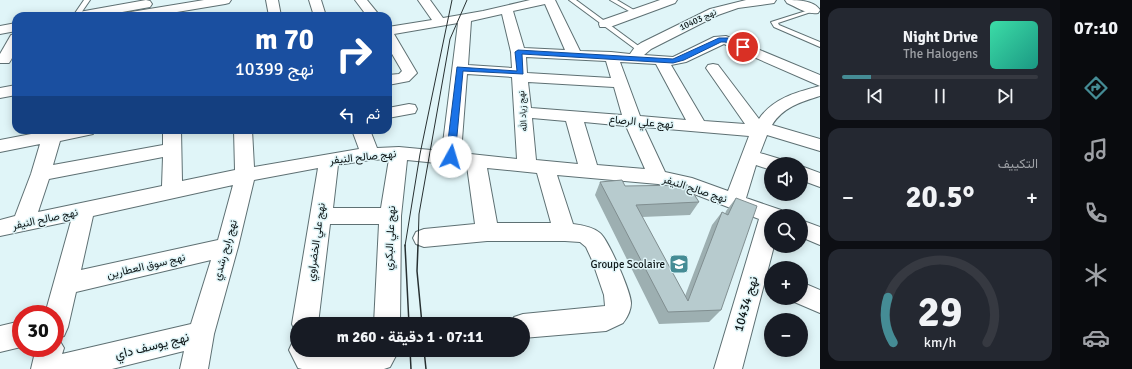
<!DOCTYPE html>
<html lang="ar">
<meta charset="utf-8">
<style>
:root{--surface:#171b24;--page:#242831;--text:#f1f3f6;--muted:#9ea1a6;--line:#363941;--accent:#458c95}
body{margin:0;font-family:Signika,Vazirmatn,sans-serif;background:var(--page);color:var(--text);direction:rtl;height:100vh;display:flex;flex-direction:column;font-size:15px;white-space:nowrap}
*{box-sizing:border-box;margin:0}
p{font-size:13px;color:var(--muted)}
.icon{flex:none;width:22px;height:22px;fill:none;stroke:currentColor;stroke-width:2;stroke-linecap:round;stroke-linejoin:round}
.map{position:relative;flex:1;overflow:hidden;direction:ltr}
.details{display:flex;flex-direction:column;gap:8px;padding:8px;background:#0d0f14;width:240px}
.details>*{flex:none}
.hud{position:absolute;left:12px;top:12px;width:380px;height:122px;border-radius:12px;box-shadow:0 2px 10px #0003;direction:rtl;background:#1a4fa0;color:#fff;overflow:hidden}
.controls{position:absolute;left:764px;top:157px;display:grid;gap:8px}
.controls a{display:grid;place-items:center;width:44px;height:44px;border-radius:50%;background:var(--surface);box-shadow:0 2px 10px #0003;font-size:20px}
.speed{position:absolute;left:12px;top:305px;display:flex;gap:8px;font-size:20px;font-weight:700;text-align:center}
.speed>*{display:grid;place-content:center;width:52px;height:52px;border-radius:50%;background:var(--surface);box-shadow:0 2px 10px #0003;line-height:1}
.speed .limit{border:6px solid #d22;background:#fff;color:#111}
.pin{position:absolute;display:grid;place-items:center;width:34px;height:34px;color:#fff;margin:-17px;border:2px solid #fff;border-radius:50%;box-shadow:0 1px 4px #0007}
.me{position:absolute;width:44px;margin:-22px;rotate:6deg;stroke-linejoin:round;filter:drop-shadow(0 0 3px #0008)}
.turn{display:flex;align-items:center;gap:14px;height:84px;padding:0 12px;font-size:18px}
.turn .icon{width:52px;height:52px;stroke-width:2.5}
.turn b{display:block;font-size:28px;line-height:34px}
.then{display:flex;align-items:center;height:38px;padding:0 12px;background:#0003;gap:8px;font-size:15px}
.big{font-size:30px;font-weight:800;line-height:1.1}
.details .widget{flex:1;display:flex;flex-direction:column;justify-content:center;gap:6px;min-width:0;padding:0 14px;border-radius:12px;background:var(--page)}
.details .dial{align-items:center;gap:0}
.dial svg{height:104px;overflow:visible;fill:none;stroke:var(--line);stroke-width:7;stroke-linecap:round;text-anchor:middle}
.dial text{fill:var(--text);stroke:none}
.song{display:flex;align-items:center;gap:12px}
.cover{width:48px;height:48px;border-radius:6px;background:linear-gradient(135deg,hsl(160 70% 55%),hsl(170 70% 35%))}
.played{height:4px;border-radius:2px;background:linear-gradient(90deg,var(--accent) 15%,var(--line) 15%)}
.keys{display:flex;justify-content:space-around;direction:ltr}
.heat{display:flex;justify-content:space-between;align-items:center;font-size:22px;direction:ltr}
.trip{position:absolute;left:290px;top:317px;width:240px;height:40px;border-radius:20px;background:var(--surface);box-shadow:0 2px 10px #0003;font-weight:800;line-height:40px;text-align:center;direction:rtl}
main{display:flex;flex:1;min-height:0}
.tab-bar{display:flex;flex-direction:column;width:72px;justify-content:space-around;align-items:center;background:#090b0e;color:var(--muted)}
.tab-bar .icon{width:28px;height:28px}
.tab-bar .active{color:var(--accent)}
.tab-bar b{font-size:18px;color:var(--text)}
.map>svg:first-child{display:block}
.lines{fill:none;stroke-linecap:round;stroke-linejoin:round}
.service-casing{stroke:#5e7073;stroke-width:2}
.minor-casing{stroke:#5e7073;stroke-width:2}
.service{fill:#fff;fill-rule:evenodd}
.minor{fill:#fff;fill-rule:evenodd}
.tram-far1{stroke:#273031;stroke-width:1}
.tram{stroke:#273031;stroke-width:1.5}
.wall{fill:#9dafb1}
.building{fill:#b7cbce;stroke:#808e90}
.route{fill:#1a73e8;stroke:#114b97}
.labels{text-anchor:middle;dominant-baseline:central;stroke-width:3;stroke-linejoin:round;paint-order:stroke}
.far-street-label{font-size:9px;fill:#0e1617;stroke:#e0f5f8}
.street-label{font-size:11px;fill:#0e1617;stroke:#e0f5f8}
.poi-label{font-size:11px;fill:#0e1617;stroke:#e0f5f8;text-anchor:end}
.near-street-label{font-size:13px;fill:#0e1617;stroke:#e0f5f8}
</style>
<main>
<nav class="tab-bar">
<b>07:10</b>
<svg class="icon active" aria-label="directions" viewBox="0 0 24 24"><path d="M12 3l9 9-9 9-9-9zM9 14v-3h6M13 9l2 2-2 2"/></svg>
<svg class="icon" aria-label="music" viewBox="0 0 24 24"><path d="M9 18V5l10-2v13"/><circle cx="6" cy="18" r="3"/><circle cx="16" cy="16" r="3"/></svg>
<svg class="icon" aria-label="phone" viewBox="0 0 24 24"><path d="M5 4h4l2 5-3 2q2 4 5 5l2-3 5 2v4C11 20 4 13 5 4z"/></svg>
<svg class="icon" aria-label="climate" viewBox="0 0 24 24"><path d="M12 3v18M4 7l16 10M4 17L20 7"/></svg>
<svg class="icon" aria-label="car" viewBox="0 0 24 24"><path d="M5 17H2v-5l4-1 3-4h7l3 4 3 1v5h-3M9 17h6M6 11h13"/><circle cx="7" cy="17" r="2"/><circle cx="17" cy="17" r="2"/></svg>
</nav>
<section class="details">
<div class="widget">
<div class="song"><i class="cover"></i><div><b>Night Drive</b><p>The Halogens</p></div></div>
<div class="played"></div>
<div class="keys"><svg class="icon" aria-label="previous" viewBox="0 0 24 24"><path d="M18 5L8 12l10 7zM5 5v14"/></svg><svg class="icon" aria-label="pause" viewBox="0 0 24 24"><path d="M8 5v14M16 5v14"/></svg><svg class="icon" aria-label="next" viewBox="0 0 24 24"><path d="M6 5l10 7-10 7zM19 5v14"/></svg></div>
</div>
<div class="widget"><p>التكييف</p>
<div class="heat"><a>−</a><b class="big">20.5°</b><a>+</a></div>
</div>
<div class="widget dial"><svg viewBox="0 0 100 80">
<path d="M14 69A42 42 0 1 1 86 69"/>
<path d="M14 69A42 42 0 0 1 10 34" stroke="#458c95"/>
<text x="50" y="56" font-size="32" font-weight="700">29</text>
<text x="50" y="72" font-size="11">km/h</text>
</svg></div>
</section>
<div class="map">
<svg width="820" height="369" viewBox="0 0 820 369">
<rect width="100%" height="100%" fill="#e0f5f8"/>
<g class="lines">
<defs>
<g id="service">
<polygon points="84,0 90,0 79,16 73,16"/>
<polygon points="569,0 576,0 644,50 638,51"/>
<polygon points="610,0 617,0 639,13 634,14"/>
<polygon points="809,10 814,11 778,23 779,25 820,42 820,47 774,27 771,22"/>
</g>
<g id="minor">
<polygon points="146,0 150,1 152,4 150,7 100,16 73,16 75,13 79,12"/>
<polygon points="204,0 231,0 229,3 225,4 153,16 125,16 127,13 131,12"/>
<polygon points="266,0 278,0 281,16 269,16"/>
<polygon points="309,0 321,0 326,16 314,16"/>
<polygon points="355,0 367,0 380,16 367,16"/>
<path d="M418 0H430L443 18 483 11 530 0H555L580 51 611 52 630 54 635 47 641 43 710 9 746 0H776L774 3 738 8 718 15 651 49 644 55 673 57 714 37 726 36 820 75V86L724 44 686 62 671 65 704 121 745 124 706 68 708 65 713 64 718 65 759 119C773 98 797 92 820 86V96C801 102 783 107 772 125L820 139V151L767 135 760 153 780 159 783 164H771V170L756 165 746 198 781 210 784 216H771V246H774L742 369H714L759 219 681 189 658 184 557 175 573 224C582 225 593 227 600 233 608 239 631 292 631 303 631 310 627 318 623 323L606 331 523 338V324H511L514 317 523 314 605 306 604 295 592 260 586 247 580 242 565 241H487L424 247 416 244 413 238 416 232 424 229 475 224 467 166 407 160 401 216 400 324H374L379 224H330L318 324H297V333H296L292 324 318 168 254 180 238 247 214 334 208 369H180L184 351 112 369H31L36 348H55V314H45L71 221 0 236V220L15 216 31 174 40 144 0 152V140L52 130H96L93 134 60 141 53 165 163 145V130H181L182 181 235 170 234 130H252L254 167 359 149 352 130H370L377 148 399 147 442 151 458 23 394 34 417 73 409 81 388 85V75L399 74 402 71 388 47V27L432 20ZM545 4 565 50 524 48 513 11ZM502 14 511 52 512 68 468 65 471 21ZM526 57 606 61 611 78 527 73ZM620 62 656 64 686 120 640 116ZM467 74 512 77 517 159 461 153ZM528 82 614 87 622 115 531 108ZM532 118 566 121 578 164 536 160ZM584 122 626 126 645 169 597 165ZM644 127 749 136 728 191 692 178 665 172ZM163 157 162 186 38 212 49 179ZM389 159 381 208H333L338 165 370 160ZM487 168 537 173 551 223H497ZM233 185 218 240 81 270 93 216ZM211 260 191 324 62 354 64 348 58 338 64 336 68 327 76 292Z"/>
<polygon points="660,0 677,0 675,3 610,27 600,27 599,24 600,21"/>
<path d="M785 0C796 0 814 0 820 10L818 13C808 15 796 7 787 3Z"/>
<polygon points="16,23 16,31 0,34 0,26"/>
<path d="M16 34C16 46 16 53 9 63H0V54L11 35Z"/>
<polygon points="16,85 16,95 0,98 0,88"/>
<polygon points="409,104 415,105 417,109 415,113 388,118 388,108"/>
<polygon points="801,166 820,173 820,187 801,180"/>
<polygon points="801,220 820,227 820,245 801,237"/>
<polygon points="801,282 820,290 820,313 792,301 791,298 801,298"/>
<polygon points="21,321 21,347 0,352 0,326"/>
<polygon points="297,339 297,350 399,350 390,367 384,369 302,369 298,368 289,350 293,341"/>
</g>
</defs>
<use href="#service" class="service-casing"/>
<use href="#minor" class="minor-casing"/>
<use href="#service" class="service"/>
<use href="#minor" class="minor"/>
<g class="tram-far1">
<polyline points="405,246 420,154 452,0"/>
<polyline points="418,246 419,214 450,39 467,0"/>
</g>
<g class="tram">
<polyline points="405,245 409,324"/>
<polyline points="418,245 417,271 422,324"/>
<polyline points="410,350 411,369"/>
<polyline points="424,350 426,369"/>
</g>
</g>
<polygon class="wall" points="600,182 625,186 699,202 690,215 642,217 685,296 712,225 722,212 725,214 726,211 736,198 721,310 709,322 659,324 595,195"/>
<polygon class="building" points="622,180 625,186 688,185 699,202 636,205 688,301 722,212 728,215 736,198 757,206 721,310 668,312 600,182"/>
<polygon class="route" points="719,38 728,38 746,47 743,48 725,42 721,42 684,60 673,63 522,54 523,74 463,71 455,157 451,160 446,157 457,67 517,71 515,52 518,50 673,59"/>
<defs>
<symbol id="school-square" viewBox="-11 -11 22 22"><rect x="-9" y="-9" width="18" height="18" rx="4" fill="#458c95" stroke="#e0f5f8"/><path d="M0-5L7-2L0 1L-7-2ZM-4 1L0 2.5L4 1V4Q0 6-4 4Z" fill="#fff"/></symbol>
</defs>
<g fill-rule="evenodd">
<use href="#school-square" x="668" y="253" width="22" height="22"/>
</g>
<g class="labels">
<g class="far-street-label">
<text transform="translate(698 20) rotate(-25)">نهج 10403</text>
<text transform="translate(523 111) rotate(-94)">نهج زياد الله</text>
</g>
<g class="street-label">
<text transform="translate(641 122) rotate(5)">نهج علي الرصاع</text>
<text transform="translate(363 157) rotate(-6)">نهج صالح النيفر</text>
<text transform="translate(695 189) rotate(18)">نهج صالح النيفر</text>
<text transform="translate(45 219) rotate(-12)">نهج صالح النيفر</text>
<text transform="translate(390 238) rotate(-87)">نهج علي البكري</text>
<text transform="translate(316 242) rotate(-82)">نهج علي الخضراوي</text>
<text transform="translate(225 250) rotate(-74)">نهج رابح رشدي</text>
<text transform="translate(146 266) rotate(-13)">نهج سوق العطارين</text>
</g>
<g class="poi-label">
<text x="665" y="264">Groupe Scolaire</text>
</g>
<g class="near-street-label">
<text transform="translate(746 304) rotate(-74)">نهج 10434</text>
<text transform="translate(152 346) rotate(-14)">نهج يوسف داي</text>
</g>
</g>
</svg>
<div class="controls">
<a><svg class="icon" aria-label="sound" viewBox="0 0 24 24"><path d="M4 9h4l5-4v14l-5-4H4zM17 9q2 3 0 6"/></svg></a>
<a><svg class="icon" aria-label="search" viewBox="0 0 24 24"><circle cx="10" cy="10" r="6"/><path d="M15 15l6 6"/></svg></a>
<a>+</a>
<a>−</a>
</div>
<div class="speed"><div class="limit">30</div></div>
<div class="pin" style="left:743px;top:47px;background:#d93025"><svg class="icon" aria-label="arrive" viewBox="0 0 24 24"><path d="M6 21V4h12l-3 4 3 4H6"/></svg></div>
<svg class="me" style="left:451px;top:157px" viewBox="-20 -20 40 40"><circle r="19" fill="#fff"/><path d="M0-13L10 11 0 6-10 11z" fill="#1a73e8"/></svg>
<div class="trip">07:11 · 1 دقيقة · 260 m</div>
<div class="hud">
<div class="turn"><svg class="icon" aria-label="right" viewBox="0 0 24 24"><path d="M7 20v-9h11M14 6l5 5-5 5"/></svg><div><b>70 m</b>نهج 10399</div></div>
<div class="then">ثم<svg class="icon" aria-label="left" viewBox="0 0 24 24"><path d="M17 20v-9H6M10 6l-5 5 5 5"/></svg></div>
</div>
</div>
</main>
